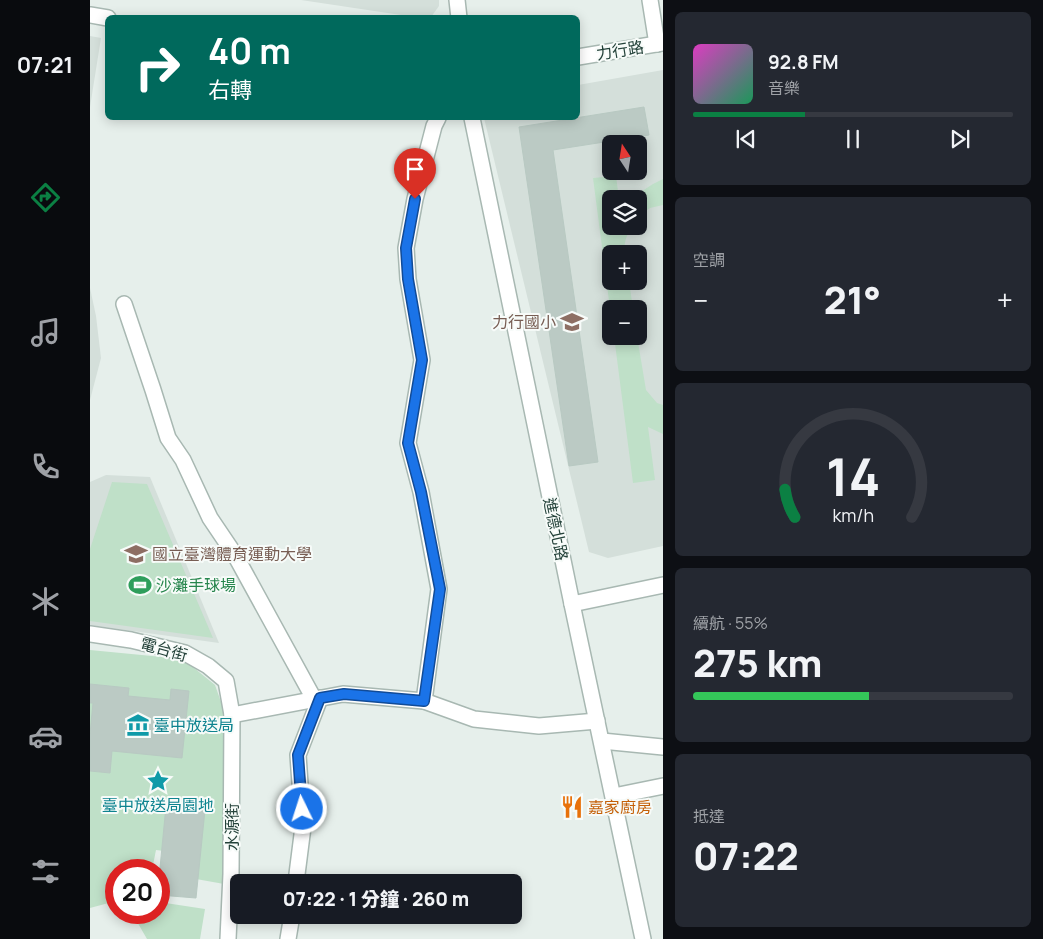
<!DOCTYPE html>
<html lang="zh-TW">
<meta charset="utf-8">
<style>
:root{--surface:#171b24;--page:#242831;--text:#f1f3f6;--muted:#9ea1a6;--line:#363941;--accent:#0b8043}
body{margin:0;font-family:Manrope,"Noto Sans TC",sans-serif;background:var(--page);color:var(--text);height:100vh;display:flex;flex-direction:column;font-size:19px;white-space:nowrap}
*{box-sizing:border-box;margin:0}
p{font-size:16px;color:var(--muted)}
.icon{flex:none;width:28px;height:28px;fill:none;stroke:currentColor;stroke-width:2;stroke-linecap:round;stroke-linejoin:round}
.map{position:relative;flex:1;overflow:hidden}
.sheet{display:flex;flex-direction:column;gap:12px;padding:12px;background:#0d0f14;width:380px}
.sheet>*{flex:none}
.hud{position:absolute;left:15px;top:15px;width:475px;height:105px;border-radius:8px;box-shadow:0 2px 12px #0003;background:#00695c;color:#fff;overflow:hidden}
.needle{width:32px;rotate:348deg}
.fabs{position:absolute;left:512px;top:135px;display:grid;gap:10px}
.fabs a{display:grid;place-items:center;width:45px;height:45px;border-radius:8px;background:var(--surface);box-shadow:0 2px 12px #0003;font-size:25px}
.speed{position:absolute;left:15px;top:859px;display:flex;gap:10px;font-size:25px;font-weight:700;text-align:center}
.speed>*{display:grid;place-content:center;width:65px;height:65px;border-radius:50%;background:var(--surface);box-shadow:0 2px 12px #0003;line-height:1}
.speed .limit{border:8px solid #d22;background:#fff;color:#111}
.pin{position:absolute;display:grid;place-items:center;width:42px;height:42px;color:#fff;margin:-51px -21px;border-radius:50% 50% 50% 0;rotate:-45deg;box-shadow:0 0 5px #0007}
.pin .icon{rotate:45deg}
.me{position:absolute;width:55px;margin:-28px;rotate:356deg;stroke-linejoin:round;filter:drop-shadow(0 0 4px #0008)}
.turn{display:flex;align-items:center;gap:18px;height:105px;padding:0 20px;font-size:22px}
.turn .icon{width:65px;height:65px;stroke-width:2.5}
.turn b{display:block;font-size:35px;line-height:42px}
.big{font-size:38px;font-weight:800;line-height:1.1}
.sheet .widget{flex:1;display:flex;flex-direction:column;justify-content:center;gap:8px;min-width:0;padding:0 18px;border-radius:8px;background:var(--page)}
.sheet .dial{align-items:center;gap:0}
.dial svg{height:130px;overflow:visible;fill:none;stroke:var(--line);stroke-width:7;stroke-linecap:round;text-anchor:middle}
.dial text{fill:var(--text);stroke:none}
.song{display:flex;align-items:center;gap:15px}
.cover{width:60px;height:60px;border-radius:8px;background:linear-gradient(135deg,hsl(310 70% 55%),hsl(150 70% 35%))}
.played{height:5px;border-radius:2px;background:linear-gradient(90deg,var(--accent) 35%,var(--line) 35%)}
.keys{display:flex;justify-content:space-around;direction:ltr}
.heat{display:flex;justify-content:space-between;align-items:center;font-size:28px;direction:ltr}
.charge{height:8px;border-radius:4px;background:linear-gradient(90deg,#34c759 55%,var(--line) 0)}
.trip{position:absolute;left:140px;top:874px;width:292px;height:50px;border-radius:8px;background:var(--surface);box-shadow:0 2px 12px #0003;font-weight:800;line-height:50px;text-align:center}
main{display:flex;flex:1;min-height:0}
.menu{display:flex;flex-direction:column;width:90px;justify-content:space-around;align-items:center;background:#090b0e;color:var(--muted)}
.menu .icon{width:35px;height:35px}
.menu .on{color:var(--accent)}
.menu b{font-size:22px;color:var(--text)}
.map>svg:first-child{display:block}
.built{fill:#d4dfda;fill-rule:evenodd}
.green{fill:#bfe0c8}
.building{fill:#bbcac4;stroke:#b8c9c2}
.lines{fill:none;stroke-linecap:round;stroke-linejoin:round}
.minor-casing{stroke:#a8b8b2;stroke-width:18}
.minor{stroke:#fff;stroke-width:15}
.route-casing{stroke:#114b97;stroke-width:12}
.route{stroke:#1a73e8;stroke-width:9}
.labels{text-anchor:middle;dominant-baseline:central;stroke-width:4;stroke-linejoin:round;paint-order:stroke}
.street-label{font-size:16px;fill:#24423a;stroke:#f7fbf9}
.education-label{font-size:16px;fill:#785e54;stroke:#f7fbf9;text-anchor:end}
.leisure-label{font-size:16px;fill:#27864d;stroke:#f7fbf9;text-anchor:start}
.culture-label{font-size:16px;fill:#0d838f;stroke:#f7fbf9;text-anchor:start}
.food-label{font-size:16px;fill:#c56008;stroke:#f7fbf9;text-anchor:start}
</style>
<main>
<nav class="menu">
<b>07:21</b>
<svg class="icon on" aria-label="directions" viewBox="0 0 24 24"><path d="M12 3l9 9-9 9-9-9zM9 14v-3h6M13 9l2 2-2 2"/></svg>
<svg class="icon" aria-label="music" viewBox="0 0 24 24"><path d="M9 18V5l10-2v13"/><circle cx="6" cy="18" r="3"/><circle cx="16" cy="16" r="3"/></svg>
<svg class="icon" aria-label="phone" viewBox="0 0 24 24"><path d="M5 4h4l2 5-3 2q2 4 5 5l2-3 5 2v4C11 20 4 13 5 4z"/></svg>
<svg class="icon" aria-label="climate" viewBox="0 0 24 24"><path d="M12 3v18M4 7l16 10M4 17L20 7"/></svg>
<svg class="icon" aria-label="car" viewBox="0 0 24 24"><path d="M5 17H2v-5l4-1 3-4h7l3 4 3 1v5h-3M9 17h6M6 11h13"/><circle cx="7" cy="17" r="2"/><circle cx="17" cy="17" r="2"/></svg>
<svg class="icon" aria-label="filters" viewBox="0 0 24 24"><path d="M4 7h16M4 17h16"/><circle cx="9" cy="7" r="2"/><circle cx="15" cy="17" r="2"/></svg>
</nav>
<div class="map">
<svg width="573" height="939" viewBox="0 0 573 939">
<rect width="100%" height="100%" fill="#e6efeb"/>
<g class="built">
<polygon points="211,0 349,0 349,6 341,17 331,18"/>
<polygon points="0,36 11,38 0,107"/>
<path d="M573 70V546L518 558 499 552 394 118H488V85ZM521 144H549V171H521ZM521 199H549V226H521ZM521 254H549V281H521ZM521 309H549V336H521Z"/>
<polygon points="0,288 6,316 11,358 0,400"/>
<polygon points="16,475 60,477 129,643 0,625 0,482"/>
</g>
<g class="green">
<path d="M526 176 529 199H521V226H542C537 234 533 244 535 254H521V281H539L543 309H521V316L503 178Z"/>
<polygon points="573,179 573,205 560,208 549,216 549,199 540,199 563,184"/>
<polygon points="524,336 547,336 556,390 567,403 573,405 573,434 558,427 565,480 543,483"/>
<polygon points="22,482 57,484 123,638 0,621 0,549"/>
<polygon points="0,650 93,659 125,685 136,716 134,884 95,877 74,851 66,850 62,870 26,870 26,901 0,908"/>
<polygon points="69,902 115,909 110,939 57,939 42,913 69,912"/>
</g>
<g class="building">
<polygon points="554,107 559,135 463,150 508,462 479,466 429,127"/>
<polygon points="0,684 39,688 38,696 80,700 81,689 99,691 92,758 22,751 20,773 0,771 0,734 3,703 0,703"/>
<polygon points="76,806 115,810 106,898 69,895 69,878"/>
</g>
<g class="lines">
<defs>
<g id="minor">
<polyline points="367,0 369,18"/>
<polyline points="560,0 567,44"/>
<polyline points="0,15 18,18"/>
<polyline points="488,57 573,43"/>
<polyline points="382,118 482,604 553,939"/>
<polyline points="34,304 63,390 78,438 93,460 120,518 145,555 224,699"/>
<polyline points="482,604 573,585"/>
<polyline points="0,634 41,640 95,653 118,666 136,681 142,715 141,874 138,939"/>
<polyline points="334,701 349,589 331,492 318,443 332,360 318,279 316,248 325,199 344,126 348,118"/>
<polyline points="142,715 253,694 334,701 384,719 449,726 507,721"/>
<polyline points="512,741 573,747"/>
<polyline points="524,796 573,786"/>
<polyline points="206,882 213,827 208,755 230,698"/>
<polyline points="198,939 202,915"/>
</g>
</defs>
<use href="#minor" class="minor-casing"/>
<use href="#minor" class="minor"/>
</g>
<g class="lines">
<defs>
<polyline id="route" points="212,809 208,755 230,698 254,694 334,701 350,589 331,492 318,443 332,360 318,279 316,248 325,199"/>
</defs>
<use href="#route" class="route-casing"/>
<use href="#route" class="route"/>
</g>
<defs>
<symbol id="school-bare" viewBox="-9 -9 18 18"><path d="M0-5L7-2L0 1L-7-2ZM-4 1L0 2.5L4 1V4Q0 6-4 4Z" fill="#8d6e63" stroke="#f7fbf9" stroke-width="2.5" paint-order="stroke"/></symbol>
<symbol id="university-bare" viewBox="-9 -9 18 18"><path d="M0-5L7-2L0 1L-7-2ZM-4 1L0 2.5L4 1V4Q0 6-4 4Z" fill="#8d6e63" stroke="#f7fbf9" stroke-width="2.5" paint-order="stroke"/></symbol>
<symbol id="stadium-bare" viewBox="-9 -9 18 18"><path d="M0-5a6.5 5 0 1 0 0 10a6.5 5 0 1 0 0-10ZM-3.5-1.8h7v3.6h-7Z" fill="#2e9e5b" stroke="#f7fbf9" stroke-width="2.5" paint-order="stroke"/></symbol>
<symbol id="museum-bare" viewBox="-9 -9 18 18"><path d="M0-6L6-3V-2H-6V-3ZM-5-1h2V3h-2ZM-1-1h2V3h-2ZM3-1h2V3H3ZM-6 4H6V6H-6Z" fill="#0f9aa8" stroke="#f7fbf9" stroke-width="2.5" paint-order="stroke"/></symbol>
<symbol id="sight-bare" viewBox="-9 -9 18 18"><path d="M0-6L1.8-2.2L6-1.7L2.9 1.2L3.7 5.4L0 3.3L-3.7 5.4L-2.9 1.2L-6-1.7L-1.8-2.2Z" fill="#0f9aa8" stroke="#f7fbf9" stroke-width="2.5" paint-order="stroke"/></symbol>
<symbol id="restaurant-bare" viewBox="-9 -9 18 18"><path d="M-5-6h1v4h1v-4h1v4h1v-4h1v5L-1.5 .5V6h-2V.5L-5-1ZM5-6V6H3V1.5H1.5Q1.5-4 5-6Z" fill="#e8710a" stroke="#f7fbf9" stroke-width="2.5" paint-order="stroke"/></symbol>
</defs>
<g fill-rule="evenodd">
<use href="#school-bare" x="466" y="306" width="32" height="32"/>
<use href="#university-bare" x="30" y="538" width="32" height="32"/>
<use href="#stadium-bare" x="34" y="569" width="32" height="32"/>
<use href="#museum-bare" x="32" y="709" width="32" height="32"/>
<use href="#sight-bare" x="52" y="765" width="32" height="32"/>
<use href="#restaurant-bare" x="466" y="791" width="32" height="32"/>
</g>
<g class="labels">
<g class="street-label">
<text transform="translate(530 50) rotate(-9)">力行路</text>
<text transform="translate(466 529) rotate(78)">進德北路</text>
<text transform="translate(74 649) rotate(16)">電台街</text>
<text transform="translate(142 827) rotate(-90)">水源街</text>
</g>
<g class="education-label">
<text x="466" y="322">力行國小</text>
<text x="62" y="554" text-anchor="start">國立臺灣體育運動大學</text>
</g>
<g class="leisure-label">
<text x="66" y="585">沙灘手球場</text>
</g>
<g class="culture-label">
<text x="64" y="725">臺中放送局</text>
<text x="68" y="805" text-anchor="middle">臺中放送局園地</text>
</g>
<g class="food-label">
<text x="498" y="807">嘉家廚房</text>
</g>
</g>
</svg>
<div class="fabs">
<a><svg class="needle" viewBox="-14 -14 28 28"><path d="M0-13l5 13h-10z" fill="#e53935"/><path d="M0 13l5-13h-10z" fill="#9ea1a6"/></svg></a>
<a><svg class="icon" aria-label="layers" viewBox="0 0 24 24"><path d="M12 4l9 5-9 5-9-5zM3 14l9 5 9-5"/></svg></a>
<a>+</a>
<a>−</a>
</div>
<div class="speed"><div class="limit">20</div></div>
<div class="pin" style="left:325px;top:199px;background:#d93025"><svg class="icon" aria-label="arrive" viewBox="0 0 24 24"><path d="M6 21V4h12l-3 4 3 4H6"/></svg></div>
<svg class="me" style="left:212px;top:809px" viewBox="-20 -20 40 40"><circle r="17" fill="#1a73e8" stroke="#fff" stroke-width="3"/><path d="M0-11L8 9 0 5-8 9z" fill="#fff"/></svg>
<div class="trip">07:22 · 1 分鐘 · 260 m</div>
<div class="hud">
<div class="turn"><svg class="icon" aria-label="right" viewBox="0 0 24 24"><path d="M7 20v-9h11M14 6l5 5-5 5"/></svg><div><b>40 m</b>右轉</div></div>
</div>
</div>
<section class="sheet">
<div class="widget">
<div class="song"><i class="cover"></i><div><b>92.8 FM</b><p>音樂</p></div></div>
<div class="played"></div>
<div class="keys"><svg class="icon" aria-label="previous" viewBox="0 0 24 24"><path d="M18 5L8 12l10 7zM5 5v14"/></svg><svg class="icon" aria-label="pause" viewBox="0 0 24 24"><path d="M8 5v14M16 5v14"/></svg><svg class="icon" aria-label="next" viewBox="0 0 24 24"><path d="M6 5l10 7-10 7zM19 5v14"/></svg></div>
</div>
<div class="widget"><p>空調</p>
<div class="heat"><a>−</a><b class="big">21°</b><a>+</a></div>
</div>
<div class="widget dial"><svg viewBox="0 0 100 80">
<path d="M14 69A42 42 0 1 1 86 69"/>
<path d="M14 69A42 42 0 0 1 8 52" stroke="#0b8043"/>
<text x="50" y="56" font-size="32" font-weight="700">14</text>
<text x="50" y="72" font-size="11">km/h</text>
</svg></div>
<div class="widget"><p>續航 · 55%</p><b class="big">275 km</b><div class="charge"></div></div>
<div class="widget"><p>抵達</p><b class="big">07:22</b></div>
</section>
</main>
